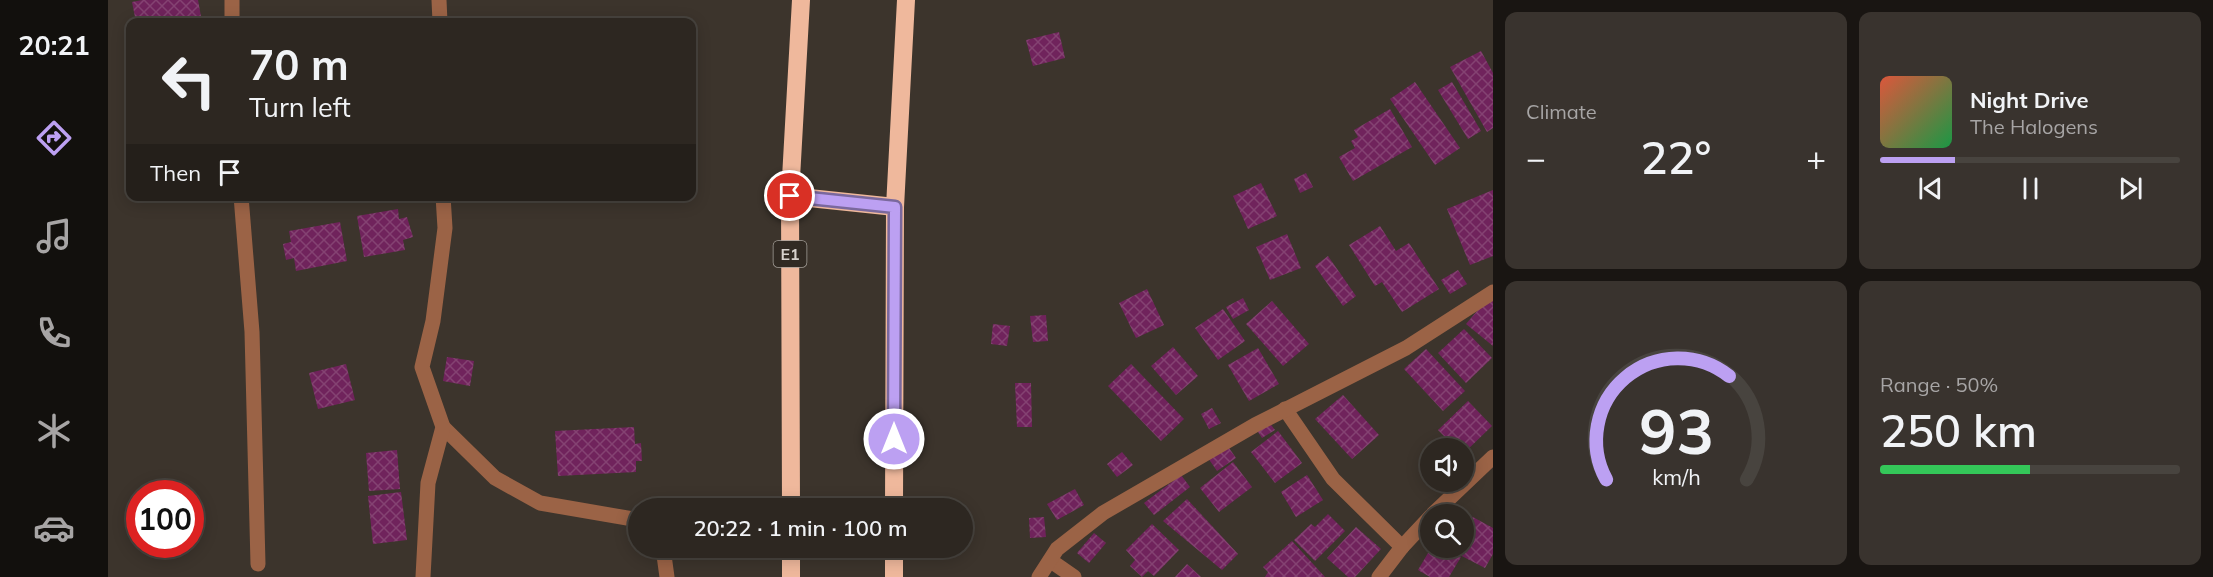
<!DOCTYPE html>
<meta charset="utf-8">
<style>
:root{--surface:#2d2721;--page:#39332e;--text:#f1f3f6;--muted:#a7a5a5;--line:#48443f;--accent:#bca0f2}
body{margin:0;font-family:Mulish,sans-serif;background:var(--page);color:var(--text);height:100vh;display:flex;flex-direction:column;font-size:22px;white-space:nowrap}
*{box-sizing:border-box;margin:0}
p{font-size:20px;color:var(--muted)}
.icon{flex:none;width:33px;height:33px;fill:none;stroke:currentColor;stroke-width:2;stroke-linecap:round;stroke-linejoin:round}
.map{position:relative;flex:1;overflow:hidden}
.details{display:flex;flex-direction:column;gap:12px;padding:12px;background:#191512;width:720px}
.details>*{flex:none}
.guide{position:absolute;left:18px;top:18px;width:570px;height:183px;border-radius:12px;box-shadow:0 3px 15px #0003,0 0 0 2px var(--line);background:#2d2721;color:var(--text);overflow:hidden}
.tools{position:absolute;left:1312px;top:438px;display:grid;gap:12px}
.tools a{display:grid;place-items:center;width:54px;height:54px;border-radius:50%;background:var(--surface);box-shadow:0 3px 15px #0003,0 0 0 2px var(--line);font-size:30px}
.speed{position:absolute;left:18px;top:480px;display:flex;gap:12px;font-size:30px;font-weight:700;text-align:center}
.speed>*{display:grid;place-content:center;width:78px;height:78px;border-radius:50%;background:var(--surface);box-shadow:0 3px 15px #0003,0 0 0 2px var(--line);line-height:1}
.speed .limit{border:9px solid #d22;background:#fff;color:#111}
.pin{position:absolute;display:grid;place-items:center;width:51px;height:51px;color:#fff;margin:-26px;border:3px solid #fff;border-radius:50%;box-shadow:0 2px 6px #0007}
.me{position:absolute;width:66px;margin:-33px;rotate:0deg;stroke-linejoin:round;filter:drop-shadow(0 0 4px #0008)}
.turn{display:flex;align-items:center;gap:21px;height:126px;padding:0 24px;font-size:27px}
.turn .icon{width:78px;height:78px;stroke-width:2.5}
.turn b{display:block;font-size:42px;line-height:51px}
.then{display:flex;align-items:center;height:57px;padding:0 24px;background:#0003;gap:12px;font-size:22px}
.big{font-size:45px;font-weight:600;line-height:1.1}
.details .widget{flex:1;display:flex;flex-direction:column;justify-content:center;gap:9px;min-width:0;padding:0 21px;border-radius:12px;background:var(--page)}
.details .dial{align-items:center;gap:0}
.dial svg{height:156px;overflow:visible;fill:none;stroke:var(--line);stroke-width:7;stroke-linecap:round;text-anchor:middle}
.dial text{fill:var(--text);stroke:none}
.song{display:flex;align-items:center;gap:18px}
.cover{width:72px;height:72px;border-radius:9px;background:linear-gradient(135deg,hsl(10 70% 55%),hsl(140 70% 35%))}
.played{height:6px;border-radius:3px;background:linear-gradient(90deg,var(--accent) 25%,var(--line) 25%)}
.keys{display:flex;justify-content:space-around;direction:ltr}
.heat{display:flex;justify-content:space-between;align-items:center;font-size:33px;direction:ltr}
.charge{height:9px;border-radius:4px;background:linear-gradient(90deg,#34c759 50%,var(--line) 0)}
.details .tiles{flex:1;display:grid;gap:12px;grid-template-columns:repeat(2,1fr)}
.trip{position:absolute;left:520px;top:498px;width:345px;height:60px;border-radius:30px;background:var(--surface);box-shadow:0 3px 15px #0003,0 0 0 2px var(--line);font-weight:600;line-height:60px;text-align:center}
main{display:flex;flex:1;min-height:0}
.dock{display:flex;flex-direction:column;width:108px;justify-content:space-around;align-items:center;background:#12100d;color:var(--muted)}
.dock .icon{width:42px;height:42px}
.dock .selected{color:var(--accent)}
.dock b{font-size:27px;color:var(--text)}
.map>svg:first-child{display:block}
.building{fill:url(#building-cross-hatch)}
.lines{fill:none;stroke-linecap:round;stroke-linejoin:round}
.minor{stroke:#9b6346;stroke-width:15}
.highway{stroke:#efb89c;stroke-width:18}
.route-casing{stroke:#7a689d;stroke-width:15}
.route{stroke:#bca0f2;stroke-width:10}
.labels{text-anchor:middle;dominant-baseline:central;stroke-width:6;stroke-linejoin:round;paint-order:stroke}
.shield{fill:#312a23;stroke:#a5a09a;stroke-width:1.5}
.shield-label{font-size:16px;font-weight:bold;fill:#d7d2cd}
</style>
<main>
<nav class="dock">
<b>20:21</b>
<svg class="icon selected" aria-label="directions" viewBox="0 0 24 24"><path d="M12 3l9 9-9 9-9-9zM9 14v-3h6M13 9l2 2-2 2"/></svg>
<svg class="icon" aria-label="music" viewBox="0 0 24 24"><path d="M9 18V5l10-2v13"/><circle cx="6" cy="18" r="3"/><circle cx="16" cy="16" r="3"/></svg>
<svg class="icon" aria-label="phone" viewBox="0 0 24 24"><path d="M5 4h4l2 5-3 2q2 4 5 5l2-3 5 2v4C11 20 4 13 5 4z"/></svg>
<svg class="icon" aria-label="climate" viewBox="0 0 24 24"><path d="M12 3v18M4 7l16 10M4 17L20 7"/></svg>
<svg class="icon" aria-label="car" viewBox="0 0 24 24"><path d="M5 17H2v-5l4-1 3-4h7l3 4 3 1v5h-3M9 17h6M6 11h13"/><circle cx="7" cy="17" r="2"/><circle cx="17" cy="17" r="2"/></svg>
</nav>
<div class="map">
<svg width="1385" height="577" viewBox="0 0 1385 577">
<defs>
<pattern id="building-cross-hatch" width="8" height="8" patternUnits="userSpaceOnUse" patternTransform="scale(1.5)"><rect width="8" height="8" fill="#70235c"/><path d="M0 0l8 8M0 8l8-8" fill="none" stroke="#844272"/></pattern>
</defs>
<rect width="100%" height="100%" fill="#3c342c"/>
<g class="building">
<polygon points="34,0 90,0 94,22 28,22 24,2"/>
<polygon points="951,32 957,58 925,66 918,40"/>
<polygon points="1373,51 1385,73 1385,128 1379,132 1342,67"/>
<polygon points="1307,82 1352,148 1327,165 1282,99"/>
<polygon points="1344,82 1373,131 1360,139 1330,90"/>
<polygon points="1282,109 1304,147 1245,181 1231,157 1247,148 1243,141 1250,137 1246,130"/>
<polygon points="1198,173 1205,187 1192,193 1186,179"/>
<polygon points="1153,183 1169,216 1140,229 1125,196"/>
<polygon points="1385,190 1385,256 1362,265 1339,209"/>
<polygon points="290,209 291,219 299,217 305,237 295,240 297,250 256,257 249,216"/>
<polygon points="232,222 239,261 188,271 186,258 178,260 175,244 183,242 181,231"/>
<polygon points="1272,226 1288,251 1301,243 1331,289 1294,312 1274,282 1267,286 1241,245"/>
<polygon points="1179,234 1193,268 1162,280 1148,247"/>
<polygon points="1220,256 1248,296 1235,306 1207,266"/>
<polygon points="1350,270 1359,284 1342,294 1333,280"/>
<polygon points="1039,289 1056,325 1028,338 1011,303"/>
<polygon points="1381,297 1385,301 1385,346 1358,324"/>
<polygon points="1135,298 1141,310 1125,319 1118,307"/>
<polygon points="1164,301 1201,344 1175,366 1138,324"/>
<polygon points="1115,309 1137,341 1110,360 1087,328"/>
<polygon points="938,315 940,341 925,342 922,316"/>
<polygon points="885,324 902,326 899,346 883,344"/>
<polygon points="1356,329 1384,358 1358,383 1330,353"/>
<polygon points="1065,347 1090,376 1068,395 1043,366"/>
<polygon points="1150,348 1171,384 1141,401 1120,365"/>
<polygon points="1318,349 1357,391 1335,411 1296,369"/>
<polygon points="339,357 366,361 362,386 335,381"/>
<polygon points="238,364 247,400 210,409 201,373"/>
<polygon points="1023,364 1076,419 1053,441 1000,386"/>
<polygon points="907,383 923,383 924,427 909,427"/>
<polygon points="1235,395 1271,435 1244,459 1207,419"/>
<polygon points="1360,401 1384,426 1356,453 1356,448 1348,448 1330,430"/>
<polygon points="1104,408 1113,423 1101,429 1093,414"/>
<polygon points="1160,421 1167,430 1154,438 1148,429"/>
<polygon points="526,427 527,444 533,443 534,461 528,461 528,472 450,476 447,431"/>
<polygon points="1170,431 1194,463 1167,483 1143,452"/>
<polygon points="1119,445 1128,458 1109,471 1100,458"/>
<polygon points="289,450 292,489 261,491 258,453"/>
<polygon points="1014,452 1025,465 1009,477 999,464"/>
<polygon points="1125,462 1144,487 1111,512 1092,488"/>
<polygon points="1073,475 1082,487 1046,515 1036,503"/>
<polygon points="1199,475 1215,500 1188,517 1173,492"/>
<polygon points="967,489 976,505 949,520 939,504"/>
<polygon points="293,492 299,540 265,544 260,496"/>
<polygon points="1079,499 1130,554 1114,570 1055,521"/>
<polygon points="1220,514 1237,531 1207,561 1186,540 1203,524 1207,527"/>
<polygon points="1363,516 1385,528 1385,554 1377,568 1344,551 1346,548 1356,548 1356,528"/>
<polygon points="936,517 938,537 922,538 921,518"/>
<polygon points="1044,524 1071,550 1046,576 1040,571 1034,577 1022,566 1027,560 1018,550"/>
<polygon points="1248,527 1273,549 1247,577 1240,577 1219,558"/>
<polygon points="986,533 998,543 981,563 969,553"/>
<polygon points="1184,541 1217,577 1157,577 1160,572 1155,567"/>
<polygon points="1323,548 1336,548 1353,557 1341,577 1322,577 1310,570"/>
<polygon points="1079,564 1093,577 1067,577"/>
</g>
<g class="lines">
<g class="minor">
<polyline points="124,0 124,22"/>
<polyline points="331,0 332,22"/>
<polyline points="133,196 144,332 150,564"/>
<polyline points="1177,409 1225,479 1294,547"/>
<polyline points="335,427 387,478 432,503 531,520"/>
<polyline points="1325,514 1385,457"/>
<polyline points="555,548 559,577"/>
<polyline points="943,561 966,577"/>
<polyline points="315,577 320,483 335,427 314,367 325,321 337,228 335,196"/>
<polyline points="931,577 949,549 995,513 1147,425 1298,348 1385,292"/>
<polyline points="1271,577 1294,547 1323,516"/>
</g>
<g class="highway">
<polyline points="682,196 787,207"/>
<polyline points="683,508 682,196 693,0"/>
<polyline points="786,508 787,207 798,0"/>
<polyline points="683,577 683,548"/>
<polyline points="786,577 786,548"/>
</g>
</g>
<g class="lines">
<defs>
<polyline id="route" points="682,196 787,207 786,439"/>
</defs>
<use href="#route" class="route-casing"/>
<use href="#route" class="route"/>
</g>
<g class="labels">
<rect class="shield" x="665.5" y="241" width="33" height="26" rx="4.5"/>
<g class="shield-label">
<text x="682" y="254">E1</text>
</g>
</g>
</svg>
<div class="tools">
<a><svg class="icon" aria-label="sound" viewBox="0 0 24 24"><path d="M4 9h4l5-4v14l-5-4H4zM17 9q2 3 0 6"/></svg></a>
<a><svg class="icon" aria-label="search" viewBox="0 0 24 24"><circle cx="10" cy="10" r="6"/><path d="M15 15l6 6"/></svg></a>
</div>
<div class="speed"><div class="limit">100</div></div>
<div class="pin" style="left:682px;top:196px;background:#d93025"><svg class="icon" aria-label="arrive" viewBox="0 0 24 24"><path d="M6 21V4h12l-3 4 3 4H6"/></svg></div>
<svg class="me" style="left:786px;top:439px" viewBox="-20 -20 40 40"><circle r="17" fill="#bca0f2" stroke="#fff" stroke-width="3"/><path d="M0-11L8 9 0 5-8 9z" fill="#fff"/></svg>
<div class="trip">20:22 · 1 min · 100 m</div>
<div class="guide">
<div class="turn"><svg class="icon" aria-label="left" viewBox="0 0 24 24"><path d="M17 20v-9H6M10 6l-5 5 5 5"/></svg><div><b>70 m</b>Turn left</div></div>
<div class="then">Then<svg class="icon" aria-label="arrive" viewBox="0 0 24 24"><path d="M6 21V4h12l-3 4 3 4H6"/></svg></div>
</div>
</div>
<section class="details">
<div class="tiles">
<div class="widget"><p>Climate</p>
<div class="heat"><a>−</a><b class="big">22°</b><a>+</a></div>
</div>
<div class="widget">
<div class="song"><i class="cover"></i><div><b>Night Drive</b><p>The Halogens</p></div></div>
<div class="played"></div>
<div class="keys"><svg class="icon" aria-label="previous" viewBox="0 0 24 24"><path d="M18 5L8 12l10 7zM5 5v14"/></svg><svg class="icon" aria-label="pause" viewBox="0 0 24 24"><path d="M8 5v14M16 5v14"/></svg><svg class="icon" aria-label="next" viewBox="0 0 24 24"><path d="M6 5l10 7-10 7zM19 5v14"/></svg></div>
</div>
<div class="widget dial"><svg viewBox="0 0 100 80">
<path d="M14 69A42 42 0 1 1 86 69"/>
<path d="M14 69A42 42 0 0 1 77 16" stroke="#bca0f2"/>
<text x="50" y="56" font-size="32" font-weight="700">93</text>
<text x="50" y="72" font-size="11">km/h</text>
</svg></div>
<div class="widget"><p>Range · 50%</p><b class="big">250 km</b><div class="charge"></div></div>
</div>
</section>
</main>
